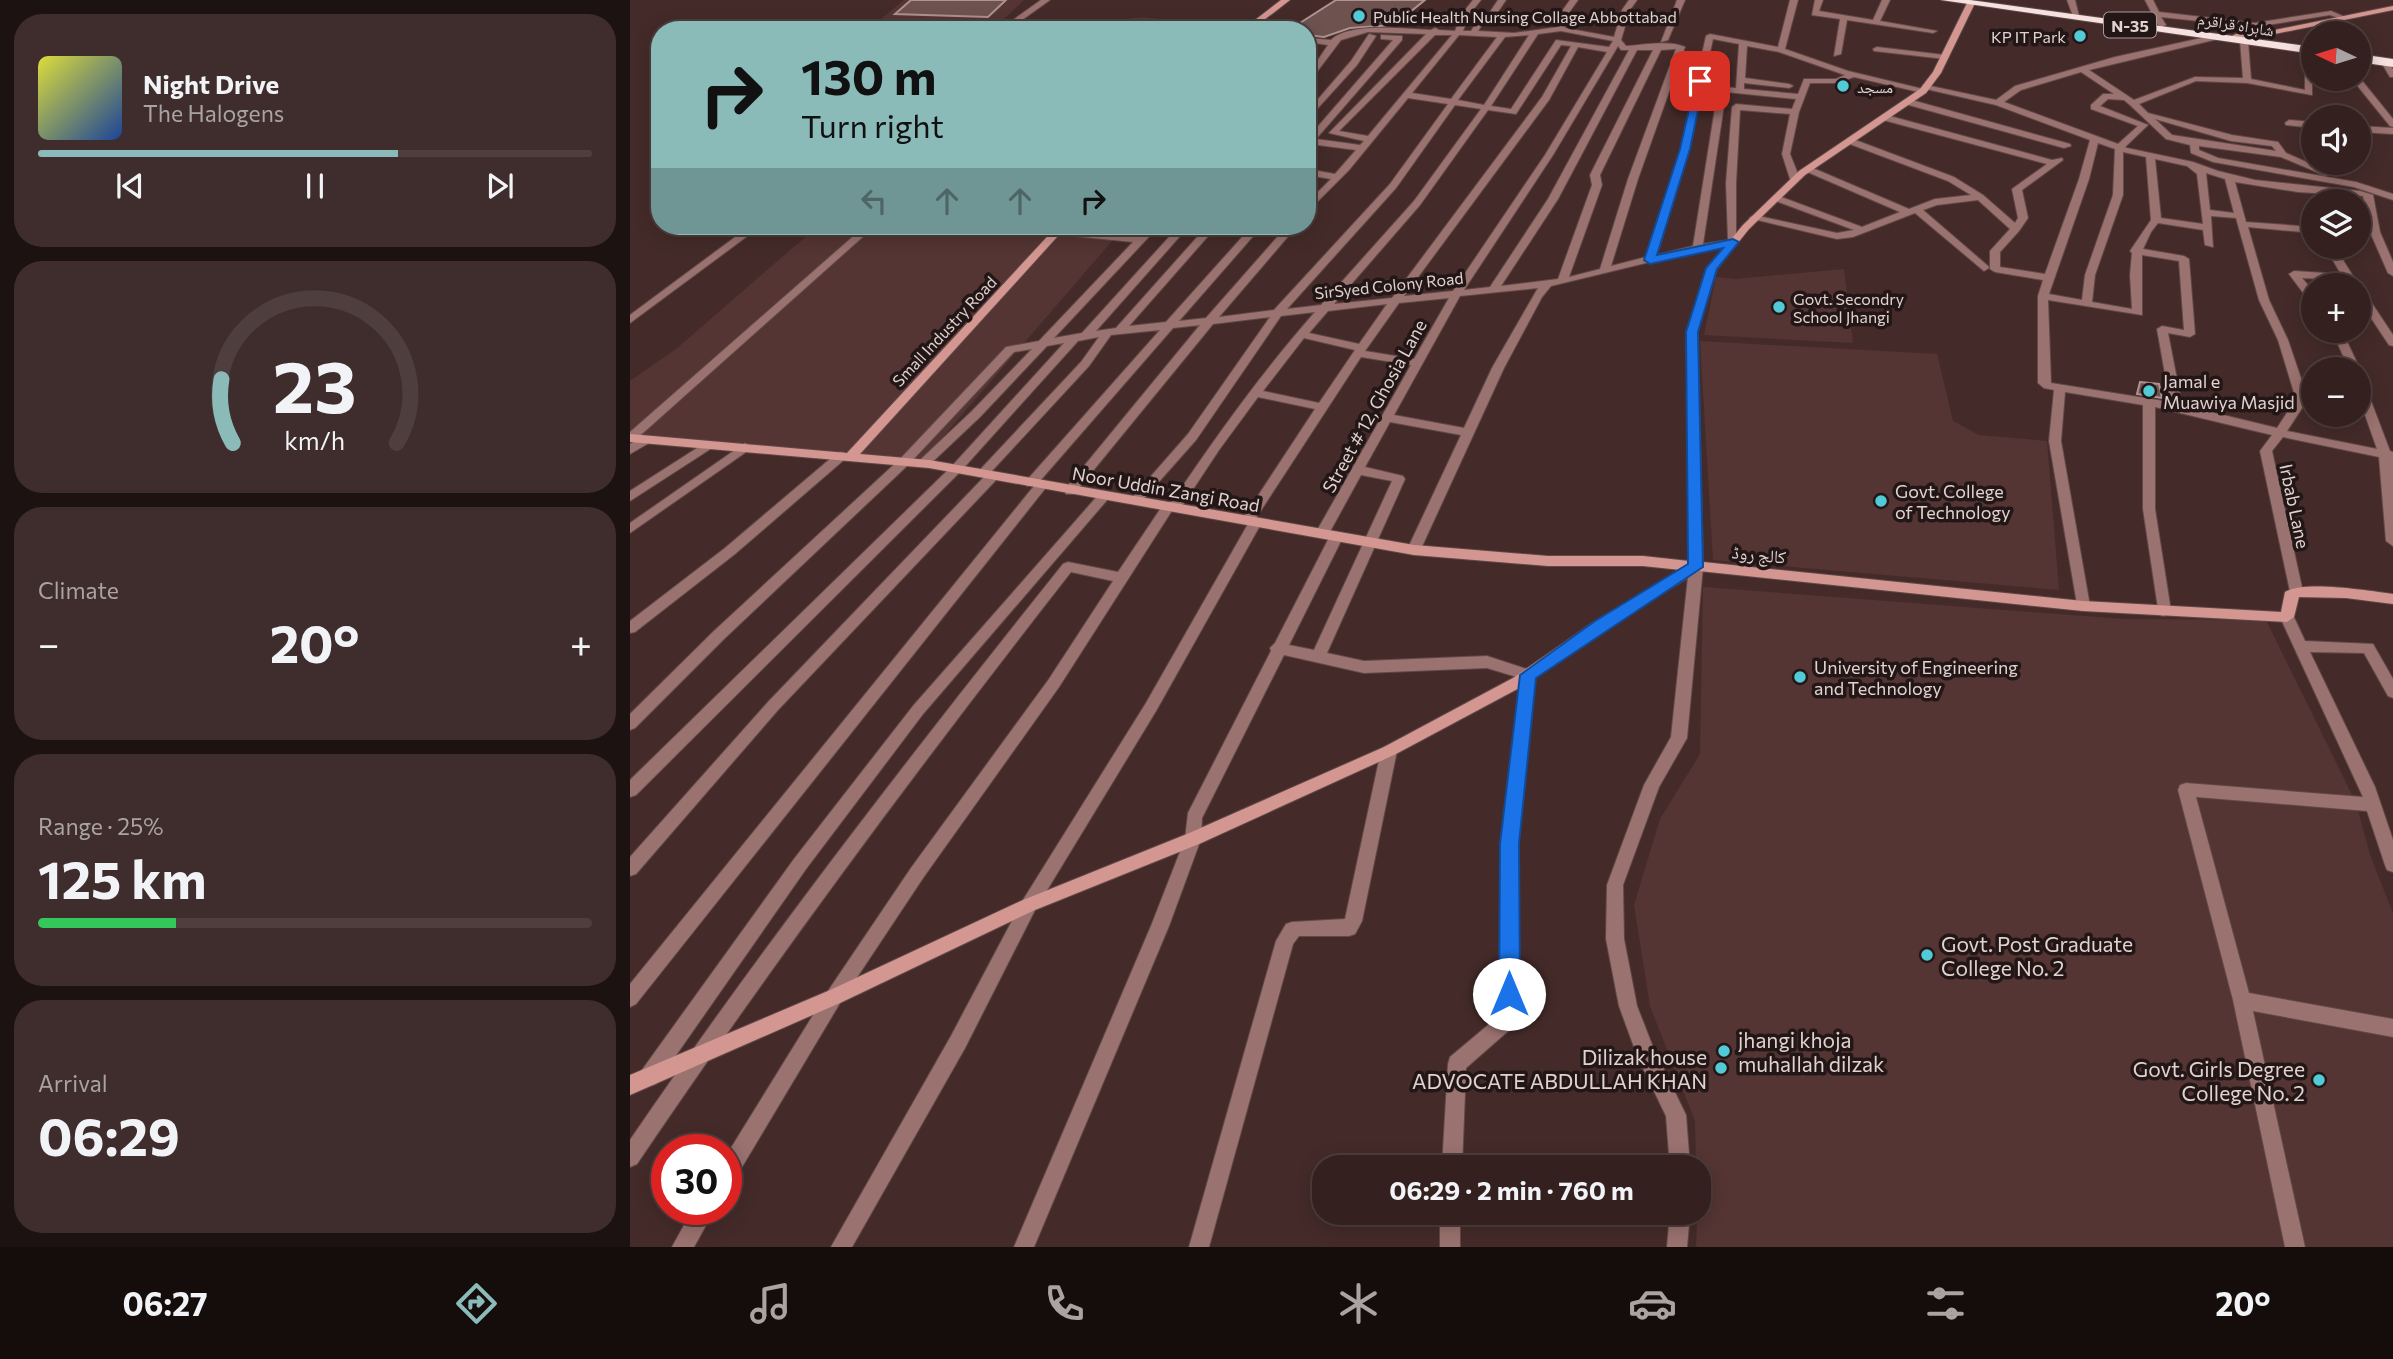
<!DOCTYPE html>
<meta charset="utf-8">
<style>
:root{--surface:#33201f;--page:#3e2d2c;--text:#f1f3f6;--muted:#a9a3a4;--line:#4e3e3d;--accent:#8bbbb9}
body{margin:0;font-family:Commissioner,"Noto Naskh Arabic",sans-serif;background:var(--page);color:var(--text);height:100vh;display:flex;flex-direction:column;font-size:26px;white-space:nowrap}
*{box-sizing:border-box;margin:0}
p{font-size:23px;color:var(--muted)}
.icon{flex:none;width:38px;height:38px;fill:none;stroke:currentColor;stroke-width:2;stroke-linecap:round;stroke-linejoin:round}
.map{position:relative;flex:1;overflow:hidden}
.drawer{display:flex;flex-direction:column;gap:14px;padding:14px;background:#1c1211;width:630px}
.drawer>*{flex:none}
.hud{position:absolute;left:21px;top:21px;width:665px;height:214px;border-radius:28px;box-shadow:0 4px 18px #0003,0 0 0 2px var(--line);background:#8bbbb9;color:#111;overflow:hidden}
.needle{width:46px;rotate:274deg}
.tools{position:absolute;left:1671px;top:21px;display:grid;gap:14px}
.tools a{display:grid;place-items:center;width:70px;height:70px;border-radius:50%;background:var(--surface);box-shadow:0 4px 18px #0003,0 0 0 2px var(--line);font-size:35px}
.speed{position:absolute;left:21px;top:1134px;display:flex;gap:14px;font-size:35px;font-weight:700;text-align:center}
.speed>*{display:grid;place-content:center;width:91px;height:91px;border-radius:50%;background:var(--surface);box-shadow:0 4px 18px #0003,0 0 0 2px var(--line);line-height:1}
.speed .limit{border:10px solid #d22;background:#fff;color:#111}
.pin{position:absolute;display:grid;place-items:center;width:60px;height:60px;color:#fff;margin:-30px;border-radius:14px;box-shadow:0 4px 10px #0006}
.me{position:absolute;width:77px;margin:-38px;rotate:0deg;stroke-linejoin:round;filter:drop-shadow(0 0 5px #0008)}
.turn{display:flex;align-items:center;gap:24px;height:147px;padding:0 35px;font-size:32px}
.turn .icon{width:91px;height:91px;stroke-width:2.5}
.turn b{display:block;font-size:49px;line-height:60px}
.lanes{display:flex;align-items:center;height:66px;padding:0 35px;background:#0003;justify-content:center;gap:35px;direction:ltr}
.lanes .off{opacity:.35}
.big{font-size:52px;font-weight:700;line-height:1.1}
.drawer .tile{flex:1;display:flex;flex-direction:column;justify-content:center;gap:10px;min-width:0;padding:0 24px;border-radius:28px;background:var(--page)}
.drawer .dial{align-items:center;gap:0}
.dial svg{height:182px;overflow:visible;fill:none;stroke:var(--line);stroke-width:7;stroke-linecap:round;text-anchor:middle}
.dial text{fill:var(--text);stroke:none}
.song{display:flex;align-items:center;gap:21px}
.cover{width:84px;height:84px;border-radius:10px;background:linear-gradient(135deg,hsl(60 70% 55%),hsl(220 70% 35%))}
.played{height:7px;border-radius:4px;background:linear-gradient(90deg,var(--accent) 65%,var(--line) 65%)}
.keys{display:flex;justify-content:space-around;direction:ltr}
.heat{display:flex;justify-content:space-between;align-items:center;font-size:38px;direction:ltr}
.charge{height:10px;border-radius:5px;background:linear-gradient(90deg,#34c759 25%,var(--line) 0)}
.trip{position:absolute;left:682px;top:1155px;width:399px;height:70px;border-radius:28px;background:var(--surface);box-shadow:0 4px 18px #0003,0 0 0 2px var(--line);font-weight:700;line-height:70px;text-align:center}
.tab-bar{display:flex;height:112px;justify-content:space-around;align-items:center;background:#140d0c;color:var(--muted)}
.tab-bar .icon{width:49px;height:49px}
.tab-bar .on{color:var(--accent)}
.tab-bar b{font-size:32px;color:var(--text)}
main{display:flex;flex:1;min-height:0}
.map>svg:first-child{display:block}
.built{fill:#543533}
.building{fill:#6d5250;stroke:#af918e;stroke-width:2}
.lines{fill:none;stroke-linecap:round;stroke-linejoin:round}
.street-casing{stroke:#604947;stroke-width:2}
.secondary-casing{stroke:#604947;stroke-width:2}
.highway-casing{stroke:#604947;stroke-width:2}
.street{fill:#9a726f;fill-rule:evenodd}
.secondary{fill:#d49691;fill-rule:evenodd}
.highway{fill:#f5e1df;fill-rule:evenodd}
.route{fill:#1a73e8;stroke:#114b97;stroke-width:2}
.poi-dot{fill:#52cbd7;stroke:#221716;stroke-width:2.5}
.labels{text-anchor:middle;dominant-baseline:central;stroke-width:7;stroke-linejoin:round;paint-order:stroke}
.far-poi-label{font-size:16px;fill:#e1d1cf;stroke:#221716;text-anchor:start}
.far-street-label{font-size:16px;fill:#e1d1cf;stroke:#221716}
.shield{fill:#221716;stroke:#a89998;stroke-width:2}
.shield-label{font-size:16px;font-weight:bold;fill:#e1d1cf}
.poi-label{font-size:18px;fill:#e1d1cf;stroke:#221716;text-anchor:start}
.street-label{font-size:18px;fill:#e1d1cf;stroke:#221716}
.near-poi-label{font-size:21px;fill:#e1d1cf;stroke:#221716;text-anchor:start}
</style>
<main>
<section class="drawer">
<div class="tile">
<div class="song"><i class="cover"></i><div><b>Night Drive</b><p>The Halogens</p></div></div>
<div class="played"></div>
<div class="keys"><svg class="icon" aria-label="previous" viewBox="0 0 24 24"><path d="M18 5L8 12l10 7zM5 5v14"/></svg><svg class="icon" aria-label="pause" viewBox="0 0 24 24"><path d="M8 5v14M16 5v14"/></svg><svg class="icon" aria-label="next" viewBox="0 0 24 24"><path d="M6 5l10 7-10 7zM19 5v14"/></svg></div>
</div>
<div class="tile dial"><svg viewBox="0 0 100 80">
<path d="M14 69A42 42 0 1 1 86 69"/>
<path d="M14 69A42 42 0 0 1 9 41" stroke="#8bbbb9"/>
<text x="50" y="56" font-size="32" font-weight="700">23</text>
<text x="50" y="72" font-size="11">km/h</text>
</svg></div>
<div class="tile"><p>Climate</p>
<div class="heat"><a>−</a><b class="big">20°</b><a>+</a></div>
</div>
<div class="tile"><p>Range · 25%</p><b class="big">125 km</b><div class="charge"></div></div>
<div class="tile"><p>Arrival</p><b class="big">06:29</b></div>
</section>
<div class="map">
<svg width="1763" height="1247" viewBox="0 0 1763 1247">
<rect width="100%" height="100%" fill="#442b29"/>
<g class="built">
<polygon points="274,0 394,0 371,22 251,19"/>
<polygon points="512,17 629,30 406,30"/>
<polygon points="188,226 495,226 293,460 0,434 0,381 46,349"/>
<polygon points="1214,269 1223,343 1074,335 1086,277 1105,279"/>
<polygon points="1070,341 1307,354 1323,421 1349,435 1417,441 1429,590 1083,560"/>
<polygon points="1073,587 1494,619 1636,620 1726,803 1740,855 1763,913 1763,1247 1066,1247 1069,1167 1066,1167 1065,1121 1020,1006 1004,905 1030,819 1070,754"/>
</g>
<g class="building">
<polygon points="281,0 376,0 358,17 265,14"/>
<polygon points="706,0 795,0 764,25 720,28 694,37 677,35 677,30 659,30"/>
<polygon points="1510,382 1529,384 1532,398 1507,394"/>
</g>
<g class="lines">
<defs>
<g id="street">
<polygon points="411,0 420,0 378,30 369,30"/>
<path d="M843 0H851L839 15 833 31H841L851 15H858L868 0H876L863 19H856L848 31 884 33 928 27 930 14 940 0H948L938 14 935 28 984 37 992 10 999 0H1007L1000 10 991 40 996 46C1014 45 1039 40 1055 47L1008 179 981 266 1016 257 1051 149 1076 36 1080 34 1148 47 1160 0H1168L1155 49 1218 71 1293 89V85H1296L1366 100 1385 86 1485 57 1585 35 1589 37 1588 39 1459 70 1504 100 1565 77 1613 78 1610 41 1614 39 1618 41 1621 79 1675 90V51L1682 49V95L1617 83 1566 81 1509 104 1518 113 1602 135 1648 142 1656 153 1704 174 1696 176 1651 157 1569 146V150L1588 158 1726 182 1763 194V200L1724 187 1583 162 1561 153 1560 145 1536 139 1500 105 1494 100 1478 99 1470 106 1518 125 1495 147 1497 148 1563 162 1588 171 1625 180 1730 191 1743 195 1750 232 1763 262V276L1758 273 1740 232 1733 196 1668 192 1605 182 1616 222 1684 227V233L1618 227 1639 300 1658 340 1678 399 1657 431 1747 449 1729 398V379L1733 380 1760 451 1763 452V546L1756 541 1749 457 1653 437 1642 451 1673 592 1671 596H1661L1630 451 1642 435 1525 407V509L1541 611 1534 616 1529 615 1513 509V405L1435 392 1431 441 1460 606 1458 610H1448L1419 441 1424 390 1414 388 1408 383V296L1413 280 1365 272 1360 269V251L1380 229 1348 200 1307 205 1293 210 1358 266 1359 268 1354 271 1285 213 1223 237 1207 239 1119 218 1124 215 1207 233 1224 230 1143 200V196L1146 195 1232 227 1270 212 1175 171 1173 169 1178 166 1279 209 1305 199 1341 195 1318 181 1217 143V139L1220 138 1324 177 1353 195 1385 223 1388 218 1382 189 1417 164 1253 120V116L1256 115 1422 160 1432 158 1433 160 1392 190 1398 218 1389 231 1370 252V267L1415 274 1449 179 1460 140 1366 105 1296 89V93H1293L1224 77 1207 83H1180L1169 112 1160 154 1170 179 1168 181 1160 179 1152 154 1160 114 1110 110 1106 183V244L1053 254 921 286 912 297 874 368 789 553 784 555 777 550 831 435 760 422 735 467 773 476 775 479 697 653 734 661 857 656 903 671 905 675 888 844V1019L885 1025 836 1068 832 1167H812L818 1064 820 1057 870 1015 872 844 890 678 857 668 734 673 654 655 572 818 571 839 539 926 404 1247H384L521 926 555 839 558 813 641 651 640 648 645 643 701 534 706 532 713 537 659 645 684 650 762 481 731 475 697 537H687L685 534 781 365 731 357 626 518 632 522 526 711 405 910 335 1048 222 1247H201L321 1036 393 900 516 703 618 524 612 520 685 409 628 397 589 450 550 509H543L429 687 293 878 210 1003 103 1182 96 1185V1156L198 991 281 868 419 679 483 581 441 572C290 765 144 961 7 1164L0 1167V1140C136 941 283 752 433 564L438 562 488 572 535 502H542C586 436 633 371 685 312L651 316 566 440 511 502H503L501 499 558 434 640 317 583 324 444 494H436L434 491 436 488 570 325 543 328 409 482H416L418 485 6 1004 0 1007V984L404 486H397L395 483 397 480 530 330 481 335 459 366 360 473H367L369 476 367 479 148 710 6 874 0 876V857L138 702 354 477H348L346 474 451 362 469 337 448 341 330 472 6 795 0 797V780L322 466 434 343 417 346 350 417 297 467H289L287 464 289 461 342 411 402 349 384 352 278 465 94 639 5 728 0 730V714L84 631 270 459 376 347 409 341 503 242 370 229 365 226H397L508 237 519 226H529L424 338 452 333 549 226H559L466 331 486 328 577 226H587L499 326 536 322 622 226H632L549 321 576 318 657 226H667L589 317 644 310 760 184 818 104 778 98 719 170 677 212V203L701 179 677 175V169L705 174 726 150 680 144 677 143V139L763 40 751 39V35L772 36V40L686 139 730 145 734 141 699 133 796 34 738 32 711 40 677 85V76L698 45 677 42V38L701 40C719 22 776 29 801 30L805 28 809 30 825 31 831 15ZM931 31 983 41 979 47 926 40 881 109 861 106 908 34ZM805 35H822L738 136 709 131ZM829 35 867 37 821 99 782 93ZM899 35 854 105 828 100 875 37ZM1083 39 1109 44 1106 88 1092 87 1088 89 1063 246 1027 255 1059 149ZM931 45 941 46 912 97 762 298 704 304 790 205 858 110 886 114ZM988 46 991 50H999L918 199 860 287 834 290 923 155ZM1117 46 1149 52 1215 75 1206 79H1174L1168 94 1114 89V83L1159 88 1163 86 1159 84 1115 78ZM948 47 977 52 915 155 823 291 774 296 919 100ZM1046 49 998 179 970 269 939 277 972 185 970 175 1031 50ZM1007 50H1023L960 175 962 185 928 279 871 286 928 199ZM1451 72 1484 94H1473L1461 105V109L1508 126 1488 144 1374 102 1391 90ZM1096 92 1166 99 1162 109 1106 104 1102 107 1096 183 1098 240 1073 244ZM825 105 851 109 784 201 691 305 657 309 766 188ZM1525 119 1601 141 1642 146 1646 151 1542 135ZM1468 143 1485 149 1483 195 1455 275 1452 300 1419 294 1459 179ZM1493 152 1516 157 1521 220 1500 251 1502 253 1500 275 1502 309 1462 302 1465 275 1493 195ZM1525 159 1557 166 1567 174 1573 224 1531 218ZM1576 173 1595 179 1604 213 1580 210ZM1581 216 1606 218 1629 300 1648 340 1666 399 1647 428 1552 405 1538 333 1560 337 1565 334 1559 259 1554 256 1513 249 1521 232 1528 223 1573 230 1575 245 1583 247ZM1512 255 1549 261 1554 330 1532 326 1527 329 1540 402 1421 383 1418 300 1512 315ZM908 288 862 368 834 428 764 415 830 296ZM819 298 784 359 735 351 769 303ZM757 304 729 344 679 333 698 311ZM674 338 725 350 689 403 633 391Z"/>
<polygon points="1047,0 1055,0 1038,40 1031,42"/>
<polygon points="1185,0 1193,0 1189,11 1243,20 1252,0 1260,0 1250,21 1307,31 1303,33 1217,20 1211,54 1204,56 1210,19 1182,15"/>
<polygon points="1437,0 1445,0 1449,16 1443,16"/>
<polygon points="1515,0 1523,0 1529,12 1625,23 1701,11 1715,17 1711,19 1700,15 1625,27 1531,17 1536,25 1532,27 1528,25"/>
<polygon points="739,34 746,36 727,65 677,120 677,112 721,61"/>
<polygon points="1247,47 1315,55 1319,57 1315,59 1244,51 1243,49"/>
<polygon points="1755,60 1763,69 1763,77 1760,77 1751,62"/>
<polygon points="1729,77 1763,119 1763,127 1760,126 1722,79"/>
<polygon points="1278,99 1440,144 1441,146 1434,148 1275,104 1274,102"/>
<polygon points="1659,120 1684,122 1684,128 1656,125 1655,123"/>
<polygon points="1729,126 1763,128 1763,134 1729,132"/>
<polygon points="120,226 131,226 0,323 0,315"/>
<polygon points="235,226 245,226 4,441 0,442 0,432"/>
<polygon points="1695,247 1705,247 1726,281 1721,284 1715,280 1672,278 1684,292 1684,303 1680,302 1659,274 1664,271 1711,274"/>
<polygon points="1729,289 1733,290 1763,335 1763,346 1759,345 1729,300"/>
<polygon points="1702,331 1712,331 1730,369 1729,370 1719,369"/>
<polygon points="15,436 19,437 21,440 19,443 0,454 0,444"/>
<polygon points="78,441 82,442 84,445 82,448 0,501 0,491"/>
<polygon points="115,443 121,447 119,450 0,533 0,523"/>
<polygon points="211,452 215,453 217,456 215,459 105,554 5,632 0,633 0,621 95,548 207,453"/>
<polygon points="474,492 478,493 480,496 478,499 293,714 176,869 26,1084 19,1086 12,1084 10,1077 12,1070 164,859 283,706 470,493"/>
<polygon points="1066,562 1073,567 1057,738 1029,787 993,885 994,939 1007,1006 1023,1047 1056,1115 1060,1167 1040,1167 1036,1116 1008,1058 989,1006 976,939 977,885 1014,785 1041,737 1059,567"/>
<polygon points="1657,612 1662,613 1675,641 1743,644 1763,679 1763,698 1758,696 1734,653 1680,652 1745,787 1763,840 1763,872 1757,870 1755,865 1737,811 1566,797 1619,993 1763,1019 1763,1037 1623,1011 1675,1247 1655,1247 1603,1000 1548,790 1550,785 1556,783 1733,797 1650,617"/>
<polygon points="759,745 764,747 767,751 732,921 725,934 719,936 669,936 663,944 579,1247 559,1247 646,941 656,924 662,922 715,919 751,751 754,747"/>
<polygon points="63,1209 85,1209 64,1247 42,1247"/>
<rect x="810" y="1213" width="20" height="34"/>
<polygon points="1040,1213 1060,1213 1057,1247 1037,1247"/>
</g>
<g id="secondary">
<polygon points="651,0 660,0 621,30 612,30"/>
<path d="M1338 1 1345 3 1311 73 1296 93 1175 175 1119 229 1087 269 1067 332 1073 562 1453 601 1651 612 1655 592C1675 580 1739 591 1763 594V604L1716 598 1669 597 1664 617 1657 622 1453 611 1069 571 975 629 893 686 764 755 569 844 405 910 210 1003 0 1095V1075L198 991 393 900 557 834 754 747 883 678 965 621 1051 570 1013 566H918L784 555 299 468 0 442V434L217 453 427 226H437L230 454 299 460 784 545 918 556H1013L1059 561 1057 332 1077 268 1113 225 1169 171 1290 89 1303 72Z"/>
<polygon points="1763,6 1763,10 1625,38 1606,38 1602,36 1606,34 1625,34"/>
</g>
<g id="highway">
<polygon points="1311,0 1340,0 1684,47 1684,54"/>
<polygon points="1729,54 1763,59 1763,67 1729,62"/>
</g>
</defs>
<use href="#street" class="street-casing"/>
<use href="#secondary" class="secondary-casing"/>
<use href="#highway" class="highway-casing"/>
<use href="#street" class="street"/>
<use href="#secondary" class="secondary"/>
<use href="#highway" class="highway"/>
</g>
<polygon class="route" points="1066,79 1074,81 1060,149 1027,255 1103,239 1109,242 1087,269 1068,332 1073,567 906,678 889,844 890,994 887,1001 879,1004 872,1001 869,994 870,844 890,675 965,621 1058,564 1056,332 1076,268 1093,248 1020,264 1014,260 1050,149"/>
<g class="poi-dot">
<circle cx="729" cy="16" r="7"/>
<circle cx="1450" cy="36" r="7"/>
<circle cx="1213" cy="86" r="7"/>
<circle cx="1149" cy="307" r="7"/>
<circle cx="1519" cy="391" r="7"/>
<circle cx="1251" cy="501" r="7"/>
<circle cx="1170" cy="677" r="7"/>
<circle cx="1297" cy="955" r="7"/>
<circle cx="1094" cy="1051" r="7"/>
<circle cx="1091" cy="1068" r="7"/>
<circle cx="1689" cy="1080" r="7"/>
</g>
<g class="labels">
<g class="far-poi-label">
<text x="743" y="16">Public Health Nursing Collage Abbottabad</text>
<text x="1436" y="36" text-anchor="end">KP IT Park</text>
<text x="1227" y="86">مسجد</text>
<text x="1163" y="298">Govt. Secondry<tspan x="1163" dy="18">School Jhangi</tspan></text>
</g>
<g class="far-street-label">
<text transform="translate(1606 24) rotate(9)">شاہراہ قراقرم</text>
<text transform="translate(759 285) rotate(-6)">SirSyed Colony Road</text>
<text transform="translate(314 331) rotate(-47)">Small Industry Road</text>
</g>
<rect class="shield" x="1474" y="12.5" width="52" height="25" rx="5"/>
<g class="shield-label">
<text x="1500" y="25">N-35</text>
</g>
<g class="poi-label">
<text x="1533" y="381">Jamal e<tspan x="1533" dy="21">Muawiya Masjid</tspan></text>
<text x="1265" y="491">Govt. College<tspan x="1265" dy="21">of Technology</tspan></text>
<text x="1184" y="667">University of Engineering<tspan x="1184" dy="21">and Technology</tspan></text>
</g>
<g class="street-label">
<text transform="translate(744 406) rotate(-61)">Street # 12, Ghosia Lane</text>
<text transform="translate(536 489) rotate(10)">Noor Uddin Zangi Road</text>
<text transform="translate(1665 506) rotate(78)">Irbab Lane</text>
<text transform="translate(1129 554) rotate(6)">کالج روڈ</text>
</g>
<g class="near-poi-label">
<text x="1311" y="943">Govt. Post Graduate<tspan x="1311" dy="24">College No. 2</tspan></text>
<text x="1108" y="1039">jhangi khoja<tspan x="1108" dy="24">muhallah dilzak</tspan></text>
<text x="1077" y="1056" text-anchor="end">Dilizak house<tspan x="1077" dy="24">ADVOCATE ABDULLAH KHAN</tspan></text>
<text x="1675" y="1068" text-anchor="end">Govt. Girls Degree<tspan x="1675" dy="24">College No. 2</tspan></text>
</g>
</g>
</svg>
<div class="tools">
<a><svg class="needle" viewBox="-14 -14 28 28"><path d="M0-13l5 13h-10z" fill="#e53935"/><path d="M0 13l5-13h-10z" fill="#a9a3a4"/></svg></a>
<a><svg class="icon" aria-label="sound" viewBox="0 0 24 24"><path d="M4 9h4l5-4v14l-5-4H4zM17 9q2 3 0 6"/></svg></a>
<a><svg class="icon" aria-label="layers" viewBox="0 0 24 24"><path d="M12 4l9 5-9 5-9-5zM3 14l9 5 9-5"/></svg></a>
<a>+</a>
<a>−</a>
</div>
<div class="speed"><div class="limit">30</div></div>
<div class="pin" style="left:1070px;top:81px;background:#d93025"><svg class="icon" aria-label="arrive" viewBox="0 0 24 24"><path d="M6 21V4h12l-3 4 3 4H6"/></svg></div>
<svg class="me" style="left:879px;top:994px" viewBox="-20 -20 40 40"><circle r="19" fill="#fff"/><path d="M0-13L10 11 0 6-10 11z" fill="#1a73e8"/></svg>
<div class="trip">06:29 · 2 min · 760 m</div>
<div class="hud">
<div class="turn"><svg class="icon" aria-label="right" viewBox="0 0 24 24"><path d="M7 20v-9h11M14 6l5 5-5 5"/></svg><div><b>130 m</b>Turn right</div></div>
<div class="lanes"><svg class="icon off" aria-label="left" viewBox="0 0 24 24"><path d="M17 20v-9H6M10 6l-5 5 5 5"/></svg><svg class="icon off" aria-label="ahead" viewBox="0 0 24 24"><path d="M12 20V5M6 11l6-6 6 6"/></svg><svg class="icon off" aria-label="ahead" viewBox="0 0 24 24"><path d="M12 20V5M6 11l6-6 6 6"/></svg><svg class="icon" aria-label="right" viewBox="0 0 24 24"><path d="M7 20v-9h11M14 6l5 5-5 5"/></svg></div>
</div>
</div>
</main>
<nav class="tab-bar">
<b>06:27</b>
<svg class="icon on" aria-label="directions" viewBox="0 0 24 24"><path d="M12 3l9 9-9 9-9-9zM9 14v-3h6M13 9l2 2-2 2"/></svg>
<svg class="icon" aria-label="music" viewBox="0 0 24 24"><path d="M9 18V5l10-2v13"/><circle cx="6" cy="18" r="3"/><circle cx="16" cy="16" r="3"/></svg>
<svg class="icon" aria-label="phone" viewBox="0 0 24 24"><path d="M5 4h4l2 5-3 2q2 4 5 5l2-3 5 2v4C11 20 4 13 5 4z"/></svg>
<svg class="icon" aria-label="climate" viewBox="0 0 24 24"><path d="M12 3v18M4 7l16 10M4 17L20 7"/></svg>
<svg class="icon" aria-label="car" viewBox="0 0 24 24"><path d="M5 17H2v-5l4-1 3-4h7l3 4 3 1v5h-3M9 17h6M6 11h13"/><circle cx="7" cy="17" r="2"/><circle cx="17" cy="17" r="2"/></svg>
<svg class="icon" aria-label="filters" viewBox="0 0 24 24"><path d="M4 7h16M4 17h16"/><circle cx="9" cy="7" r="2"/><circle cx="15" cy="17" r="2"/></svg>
<b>20°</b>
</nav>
